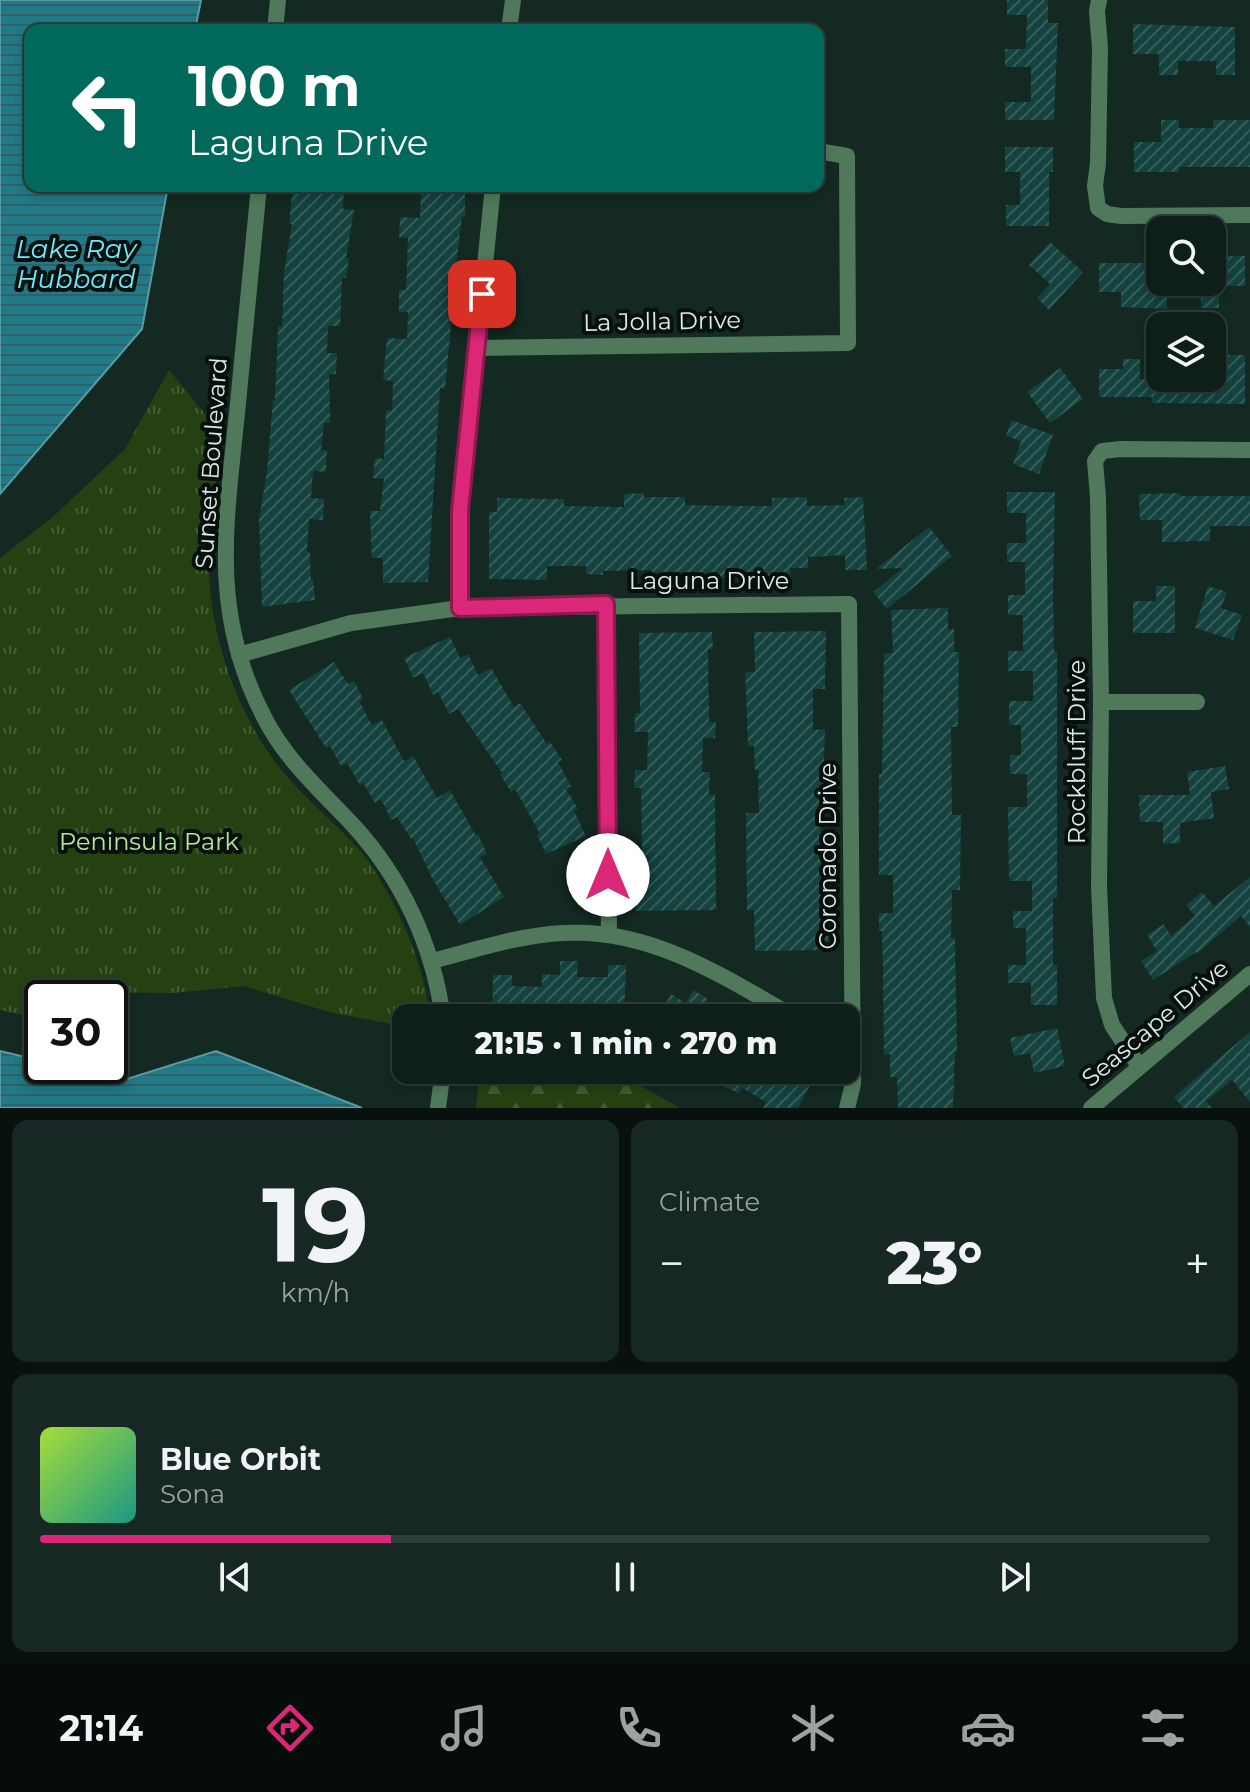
<!DOCTYPE html>
<meta charset="utf-8">
<style>
:root{--surface:#0e1f1a;--page:#172723;--text:#f1f3f6;--muted:#9ba2a2;--line:#2e3d39;--accent:#db2777}
body{margin:0;font-family:Montserrat,sans-serif;background:var(--page);color:var(--text);height:100vh;display:flex;flex-direction:column;font-size:30px;white-space:nowrap}
*{box-sizing:border-box;margin:0}
p{font-size:26px;color:var(--muted)}
.icon{flex:none;width:44px;height:44px;fill:none;stroke:currentColor;stroke-width:2;stroke-linecap:round;stroke-linejoin:round}
.map{position:relative;height:1108px;overflow:hidden}
.drawer{display:flex;flex-direction:column;gap:12px;padding:12px;background:#08110e;flex:1}
.drawer>*{flex:none}
.top-card{position:absolute;left:24px;top:24px;width:800px;height:168px;border-radius:16px;box-shadow:0 4px 12px #0003,0 0 0 2px var(--line);background:#00695c;color:#fff;overflow:hidden}
.tools{position:absolute;left:1146px;top:216px;display:grid;gap:16px}
.tools a{display:grid;place-items:center;width:80px;height:80px;border-radius:16px;background:var(--surface);box-shadow:0 4px 12px #0003,0 0 0 2px var(--line);font-size:40px}
.speed{position:absolute;left:24px;top:980px;display:flex;gap:16px;font-size:40px;font-weight:700;text-align:center}
.speed>*{display:grid;place-content:center;width:104px;height:104px;border-radius:50%;background:var(--surface);box-shadow:0 4px 12px #0003,0 0 0 2px var(--line);line-height:1}
.speed .limit{border:4px solid #111;border-radius:12px;background:#fff;color:#111}
.pin{position:absolute;display:grid;place-items:center;width:68px;height:68px;color:#fff;margin:-34px;border-radius:16px;box-shadow:0 4px 12px #0006}
.me{position:absolute;width:88px;margin:-44px;rotate:0deg;stroke-linejoin:round;filter:drop-shadow(0 0 6px #0008)}
.turn{display:flex;align-items:center;gap:28px;height:168px;padding:0 32px;font-size:36px}
.turn .icon{width:104px;height:104px;stroke-width:2.5}
.turn b{display:block;font-size:56px;line-height:68px}
.big{font-size:60px;font-weight:800;line-height:1.1}
.drawer .card{flex:1;display:flex;flex-direction:column;justify-content:center;gap:12px;min-width:0;padding:0 28px;border-radius:16px;background:var(--page)}
.drawer .dial{align-items:center;gap:0}
.dial b{font-size:104px;line-height:1}
.song{display:flex;align-items:center;gap:24px}
.cover{width:96px;height:96px;border-radius:12px;background:linear-gradient(135deg,hsl(80 70% 55%),hsl(170 70% 35%))}
.played{height:8px;border-radius:4px;background:linear-gradient(90deg,var(--accent) 30%,var(--line) 30%)}
.keys{display:flex;justify-content:space-around;direction:ltr}
.heat{display:flex;justify-content:space-between;align-items:center;font-size:44px;direction:ltr}
.drawer .tiles{flex:1;display:grid;gap:12px;grid-template-columns:1fr 1fr}
.card:last-child{grid-column:span 2}
.trip{position:absolute;left:392px;top:1004px;width:468px;height:80px;border-radius:16px;background:var(--surface);box-shadow:0 4px 12px #0003,0 0 0 2px var(--line);font-weight:800;line-height:80px;text-align:center}
.tabs{display:flex;height:128px;justify-content:space-around;align-items:center;background:#060c0a;color:var(--muted)}
.tabs .icon{width:56px;height:56px}
.tabs .active{color:var(--accent)}
.tabs b{font-size:36px;color:var(--text)}
.map>svg:first-child{display:block}
.forest{fill:url(#forest-firs)}
.park{fill:url(#park-tufts)}
.water{fill:url(#water-rules);stroke:#599ca3;stroke-width:2}
.building{fill:url(#building-hatch)}
.lines{fill:none;stroke-linecap:round;stroke-linejoin:round}
.minor{stroke:#50795c;stroke-width:16}
.route-casing{stroke:#8e194d;stroke-width:20}
.route{stroke:#db2777;stroke-width:14}
.labels{text-anchor:middle;dominant-baseline:central;stroke-width:8;stroke-linejoin:round;paint-order:stroke}
.street-label{font-size:24px;fill:#ddeae5;stroke:#07100d}
.park-label{font-size:24px;fill:#b8e79a;stroke:#07100d}
.water-label{font-size:26px;font-style:italic;fill:#6ee9fd;stroke:#07100d}
</style>
<div class="map">
<svg width="1250" height="1108" viewBox="0 0 1250 1108">
<defs>
<pattern id="forest-firs" width="22" height="20" patternUnits="userSpaceOnUse" patternTransform="scale(2)"><rect width="22" height="20" fill="#264111"/><path d="M5 1l3.5 6h-7zM16 11l3.5 6h-7z" fill="#455d34"/></pattern>
<pattern id="park-tufts" width="24" height="20" patternUnits="userSpaceOnUse" patternTransform="scale(2)"><rect width="24" height="20" fill="#264111"/><path d="M3 7l-1-3M5 7V3M7 7l1-3M15 17l-1-3M17 17v-4M19 17l1-3" fill="none" stroke="#455d34"/></pattern>
<pattern id="water-rules" width="6" height="5" patternUnits="userSpaceOnUse" patternTransform="scale(2)"><rect width="6" height="5" fill="#207a87"/><path d="M0 2.5h6" fill="none" stroke="#316066"/></pattern>
<pattern id="building-hatch" width="6" height="6" patternUnits="userSpaceOnUse" patternTransform="scale(2)"><rect width="6" height="6" fill="#13423f"/><path d="M-1 1l2-2M0 6l6-6M5 7l2-2" fill="none" stroke="#355d5b"/></pattern>
</defs>
<rect width="100%" height="100%" fill="#132922"/>
<polygon class="forest" points="480,1070 625,1077 680,1108 476,1108"/>
<path class="park" d="M169 370 222 435C218 472 211 508 209 545 205 619 231 703 276 763 300 795 334 821 360 851 392 889 428 969 429 1018H406V1027L329 1012 244 986 173 993 82 992 67 998H42V1007L23 1015 0 1010V558L54 516 125 449Z"/>
<g class="water">
<polygon points="0,0 201,0 195,30 30,30 30,186 168,186 142,329 0,494"/>
<polygon points="0,1051 42,1061 42,1066 66,1066 127,1079 216,1051 362,1108 0,1108"/>
</g>
<g class="building">
<polygon points="1007,0 1048,0 1048,23 1058,23 1054,120 1005,120 1005,102 1031,102 1031,67 1005,67 1005,49 1026,49 1027,15 1007,15"/>
<polygon points="1133,24 1235,27 1235,75 1216,75 1216,61 1178,61 1178,75 1159,75 1159,54 1133,54"/>
<polygon points="1161,120 1179,120 1179,128 1213,128 1213,120 1250,120 1250,167 1179,167 1179,172 1134,172 1134,142 1161,142"/>
<polygon points="1005,147 1053,147 1053,172 1049,172 1049,226 1006,226 1006,205 1020,205 1020,172 1005,172"/>
<polygon points="293,186 344,186 343,209 354,210 346,258 349,258 346,278 342,278 340,326 328,326 327,353 337,353 336,374 329,374 330,423 324,423 321,450 327,450 326,472 313,471 311,498 324,499 323,520 309,519 307,552 310,552 311,580 313,579 315,600 262,607 259,520 267,471 273,400 275,400 278,326 282,327 284,272 292,224 289,224"/>
<polygon points="421,186 465,186 465,216 462,216 456,265 456,292 460,292 459,313 452,313 445,389 440,388 428,582 383,583 383,558 372,558 370,511 380,511 384,479 373,478 375,458 384,459 386,410 392,411 393,381 383,380 387,338 407,339 408,312 399,312 399,290 406,290 408,238 399,237 400,217 420,218"/>
<polygon points="1050,242 1083,272 1049,310 1037,298 1050,284 1029,265"/>
<polygon points="1212,256 1245,256 1245,286 1219,286 1219,308 1201,308 1201,282 1212,282"/>
<polygon points="1099,263 1160,263 1160,282 1167,282 1167,309 1121,307 1121,292 1099,292"/>
<polygon points="1227,355 1245,355 1245,404 1152,403 1152,397 1099,397 1099,369 1123,369 1123,359 1140,359 1140,379 1227,378"/>
<polygon points="1060,368 1083,399 1050,423 1027,392"/>
<polygon points="1011,420 1053,435 1039,474 1013,464 1021,441 1006,436"/>
<polygon points="1007,492 1055,492 1053,595 1054,651 1057,651 1057,898 1053,898 1053,965 1057,965 1057,1005 1031,1005 1031,983 1008,983 1008,965 1026,965 1026,928 1013,928 1013,911 1032,911 1032,881 1009,881 1008,807 1027,807 1027,774 1010,774 1010,755 1021,755 1021,725 1009,725 1009,701 1033,701 1033,671 1008,671 1008,651 1023,651 1023,615 1008,615 1008,595 1025,595 1025,562 1007,562 1007,543 1026,543 1026,513 1007,513"/>
<polygon points="644,493 644,497 685,497 685,505 740,506 772,506 772,498 807,497 807,506 845,505 844,498 863,497 867,570 845,570 845,555 808,557 808,568 790,568 791,578 691,578 691,573 652,573 652,570 603,571 603,575 586,574 586,566 547,566 547,580 489,579 489,512 497,512 497,498 564,499 564,506 624,507 624,494"/>
<polygon points="1180,493 1180,496 1250,496 1250,526 1210,526 1210,541 1162,542 1162,520 1140,520 1139,494"/>
<polygon points="929,527 952,556 887,609 873,592 903,568 876,569"/>
<polygon points="1156,586 1175,586 1175,633 1133,633 1133,601 1156,601"/>
<polygon points="1208,586 1227,592 1221,608 1242,615 1233,640 1195,628"/>
<polygon points="948,608 948,629 954,629 954,652 959,652 958,727 951,727 952,815 961,815 960,890 952,890 951,938 955,938 957,1052 955,1052 953,1108 898,1108 897,1077 890,1077 890,1054 884,1055 883,969 882,931 879,931 879,913 893,913 893,875 879,875 879,774 882,774 884,653 893,653 891,610"/>
<polygon points="826,631 825,689 813,689 813,730 825,729 823,788 820,788 821,851 828,851 828,870 825,870 825,932 828,932 829,950 755,951 754,910 747,910 746,813 759,813 758,770 755,770 754,746 748,746 745,672 755,672 754,632"/>
<polygon points="712,632 713,649 708,649 709,722 716,722 715,738 703,738 702,772 710,772 709,795 715,794 716,910 636,911 634,853 642,852 641,788 634,788 635,770 647,770 648,732 634,732 635,713 640,713 639,633"/>
<polygon points="450,637 460,658 468,654 478,675 491,668 514,707 520,703 547,744 550,742 562,760 558,762 571,786 566,789 578,809 574,811 586,836 546,854 537,835 540,834 515,789 511,792 500,774 502,773 458,709 449,714 438,692 433,695 423,673 413,678 404,658"/>
<polygon points="334,662 348,684 354,681 363,699 359,701 372,725 382,720 404,761 413,756 437,798 450,790 476,836 478,834 487,854 480,857 504,897 460,925 432,878 413,838 411,839 397,817 391,820 381,799 375,803 363,783 360,785 347,763 341,766 330,746 326,748 289,690"/>
<polygon points="1225,766 1229,789 1211,792 1214,818 1180,823 1180,843 1163,844 1163,822 1140,822 1139,795 1190,795 1187,772"/>
<polygon points="1250,877 1250,927 1241,916 1198,953 1196,952 1153,980 1141,961 1157,951 1147,935 1164,924 1171,936 1195,916 1186,905 1202,892 1214,906"/>
<polygon points="560,961 578,961 577,977 608,977 608,965 626,965 624,1018 492,1018 493,975 512,975 512,986 542,987 542,974 560,975"/>
<polygon points="693,990 708,999 705,1005 728,1018 658,1018 671,994 686,1003"/>
<polygon points="1057,1028 1065,1066 1034,1073 1030,1053 1014,1056 1010,1038"/>
<polygon points="1250,1032 1250,1102 1232,1080 1206,1101 1212,1108 1183,1108 1174,1097"/>
<polygon points="695,1070 818,1070 798,1108 763,1108 766,1102 742,1088 739,1094"/>
</g>
<g class="lines">
<g class="minor">
<polyline points="1099,0 1097,11 1100,48 1098,163 1095,186 1098,208 1107,214 1121,216 1250,215"/>
<polyline points="275,30 278,0"/>
<polyline points="509,30 513,0"/>
<path d="M259 186C252 258 245 331 238 403 227 517 208 610 264 717 285 759 320 790 352 824 402 878 433 945 443 1018"/>
<polyline points="477,348 848,343 847,156 818,151"/>
<polyline points="606,604 609,935"/>
<polyline points="460,608 460,510 493,186"/>
<polyline points="239,655 351,623 460,608 849,604 853,1084 847,1108"/>
<polyline points="1101,702 1197,702"/>
<path d="M432 961C475 950 519 935 564 933 651 928 724 977 796 1018"/>
<polyline points="1139,1066 1112,1025 1104,998 1099,886 1101,702 1098,497 1095,461 1102,451 1121,449 1250,450"/>
<polyline points="438,1108 443,1070"/>
<polyline points="1091,1108 1250,974"/>
</g>
</g>
<g class="lines">
<defs>
<polyline id="route" points="482,294 460,510 460,608 606,604 608,875"/>
</defs>
<use href="#route" class="route-casing"/>
<use href="#route" class="route"/>
</g>
<g class="labels">
<g class="street-label">
<text transform="translate(662 321) rotate(-1)">La Jolla Drive</text>
<text transform="translate(211 463) rotate(-86)">Sunset Boulevard</text>
<text x="709" y="580">Laguna Drive</text>
<text transform="translate(1076 752) rotate(-90)">Rockbluff Drive</text>
<text transform="translate(827 856) rotate(-90)">Coronado Drive</text>
<text transform="translate(1155 1023) rotate(-40)">Seascape Drive</text>
</g>
<g class="park-label">
<text x="149" y="841">Peninsula Park</text>
</g>
<g class="water-label">
<text x="76" y="249">Lake Ray<tspan x="76" dy="30">Hubbard</tspan></text>
</g>
</g>
</svg>
<div class="tools">
<a><svg class="icon" aria-label="search" viewBox="0 0 24 24"><circle cx="10" cy="10" r="6"/><path d="M15 15l6 6"/></svg></a>
<a><svg class="icon" aria-label="layers" viewBox="0 0 24 24"><path d="M12 4l9 5-9 5-9-5zM3 14l9 5 9-5"/></svg></a>
</div>
<div class="speed"><div class="limit">30</div></div>
<div class="pin" style="left:482px;top:294px;background:#d93025"><svg class="icon" aria-label="arrive" viewBox="0 0 24 24"><path d="M6 21V4h12l-3 4 3 4H6"/></svg></div>
<svg class="me" style="left:608px;top:875px" viewBox="-20 -20 40 40"><circle r="19" fill="#fff"/><path d="M0-13L10 11 0 6-10 11z" fill="#db2777"/></svg>
<div class="trip">21:15 · 1 min · 270 m</div>
<div class="top-card">
<div class="turn"><svg class="icon" aria-label="left" viewBox="0 0 24 24"><path d="M17 20v-9H6M10 6l-5 5 5 5"/></svg><div><b>100 m</b>Laguna Drive</div></div>
</div>
</div>
<section class="drawer">
<div class="tiles">
<div class="card dial"><b>19</b><p>km/h</p></div>
<div class="card"><p>Climate</p>
<div class="heat"><a>−</a><b class="big">23°</b><a>+</a></div>
</div>
<div class="card">
<div class="song"><i class="cover"></i><div><b>Blue Orbit</b><p>Sona</p></div></div>
<div class="played"></div>
<div class="keys"><svg class="icon" aria-label="previous" viewBox="0 0 24 24"><path d="M18 5L8 12l10 7zM5 5v14"/></svg><svg class="icon" aria-label="pause" viewBox="0 0 24 24"><path d="M8 5v14M16 5v14"/></svg><svg class="icon" aria-label="next" viewBox="0 0 24 24"><path d="M6 5l10 7-10 7zM19 5v14"/></svg></div>
</div>
</div>
</section>
<nav class="tabs">
<b>21:14</b>
<svg class="icon active" aria-label="directions" viewBox="0 0 24 24"><path d="M12 3l9 9-9 9-9-9zM9 14v-3h6M13 9l2 2-2 2"/></svg>
<svg class="icon" aria-label="music" viewBox="0 0 24 24"><path d="M9 18V5l10-2v13"/><circle cx="6" cy="18" r="3"/><circle cx="16" cy="16" r="3"/></svg>
<svg class="icon" aria-label="phone" viewBox="0 0 24 24"><path d="M5 4h4l2 5-3 2q2 4 5 5l2-3 5 2v4C11 20 4 13 5 4z"/></svg>
<svg class="icon" aria-label="climate" viewBox="0 0 24 24"><path d="M12 3v18M4 7l16 10M4 17L20 7"/></svg>
<svg class="icon" aria-label="car" viewBox="0 0 24 24"><path d="M5 17H2v-5l4-1 3-4h7l3 4 3 1v5h-3M9 17h6M6 11h13"/><circle cx="7" cy="17" r="2"/><circle cx="17" cy="17" r="2"/></svg>
<svg class="icon" aria-label="filters" viewBox="0 0 24 24"><path d="M4 7h16M4 17h16"/><circle cx="9" cy="7" r="2"/><circle cx="15" cy="17" r="2"/></svg>
</nav>
